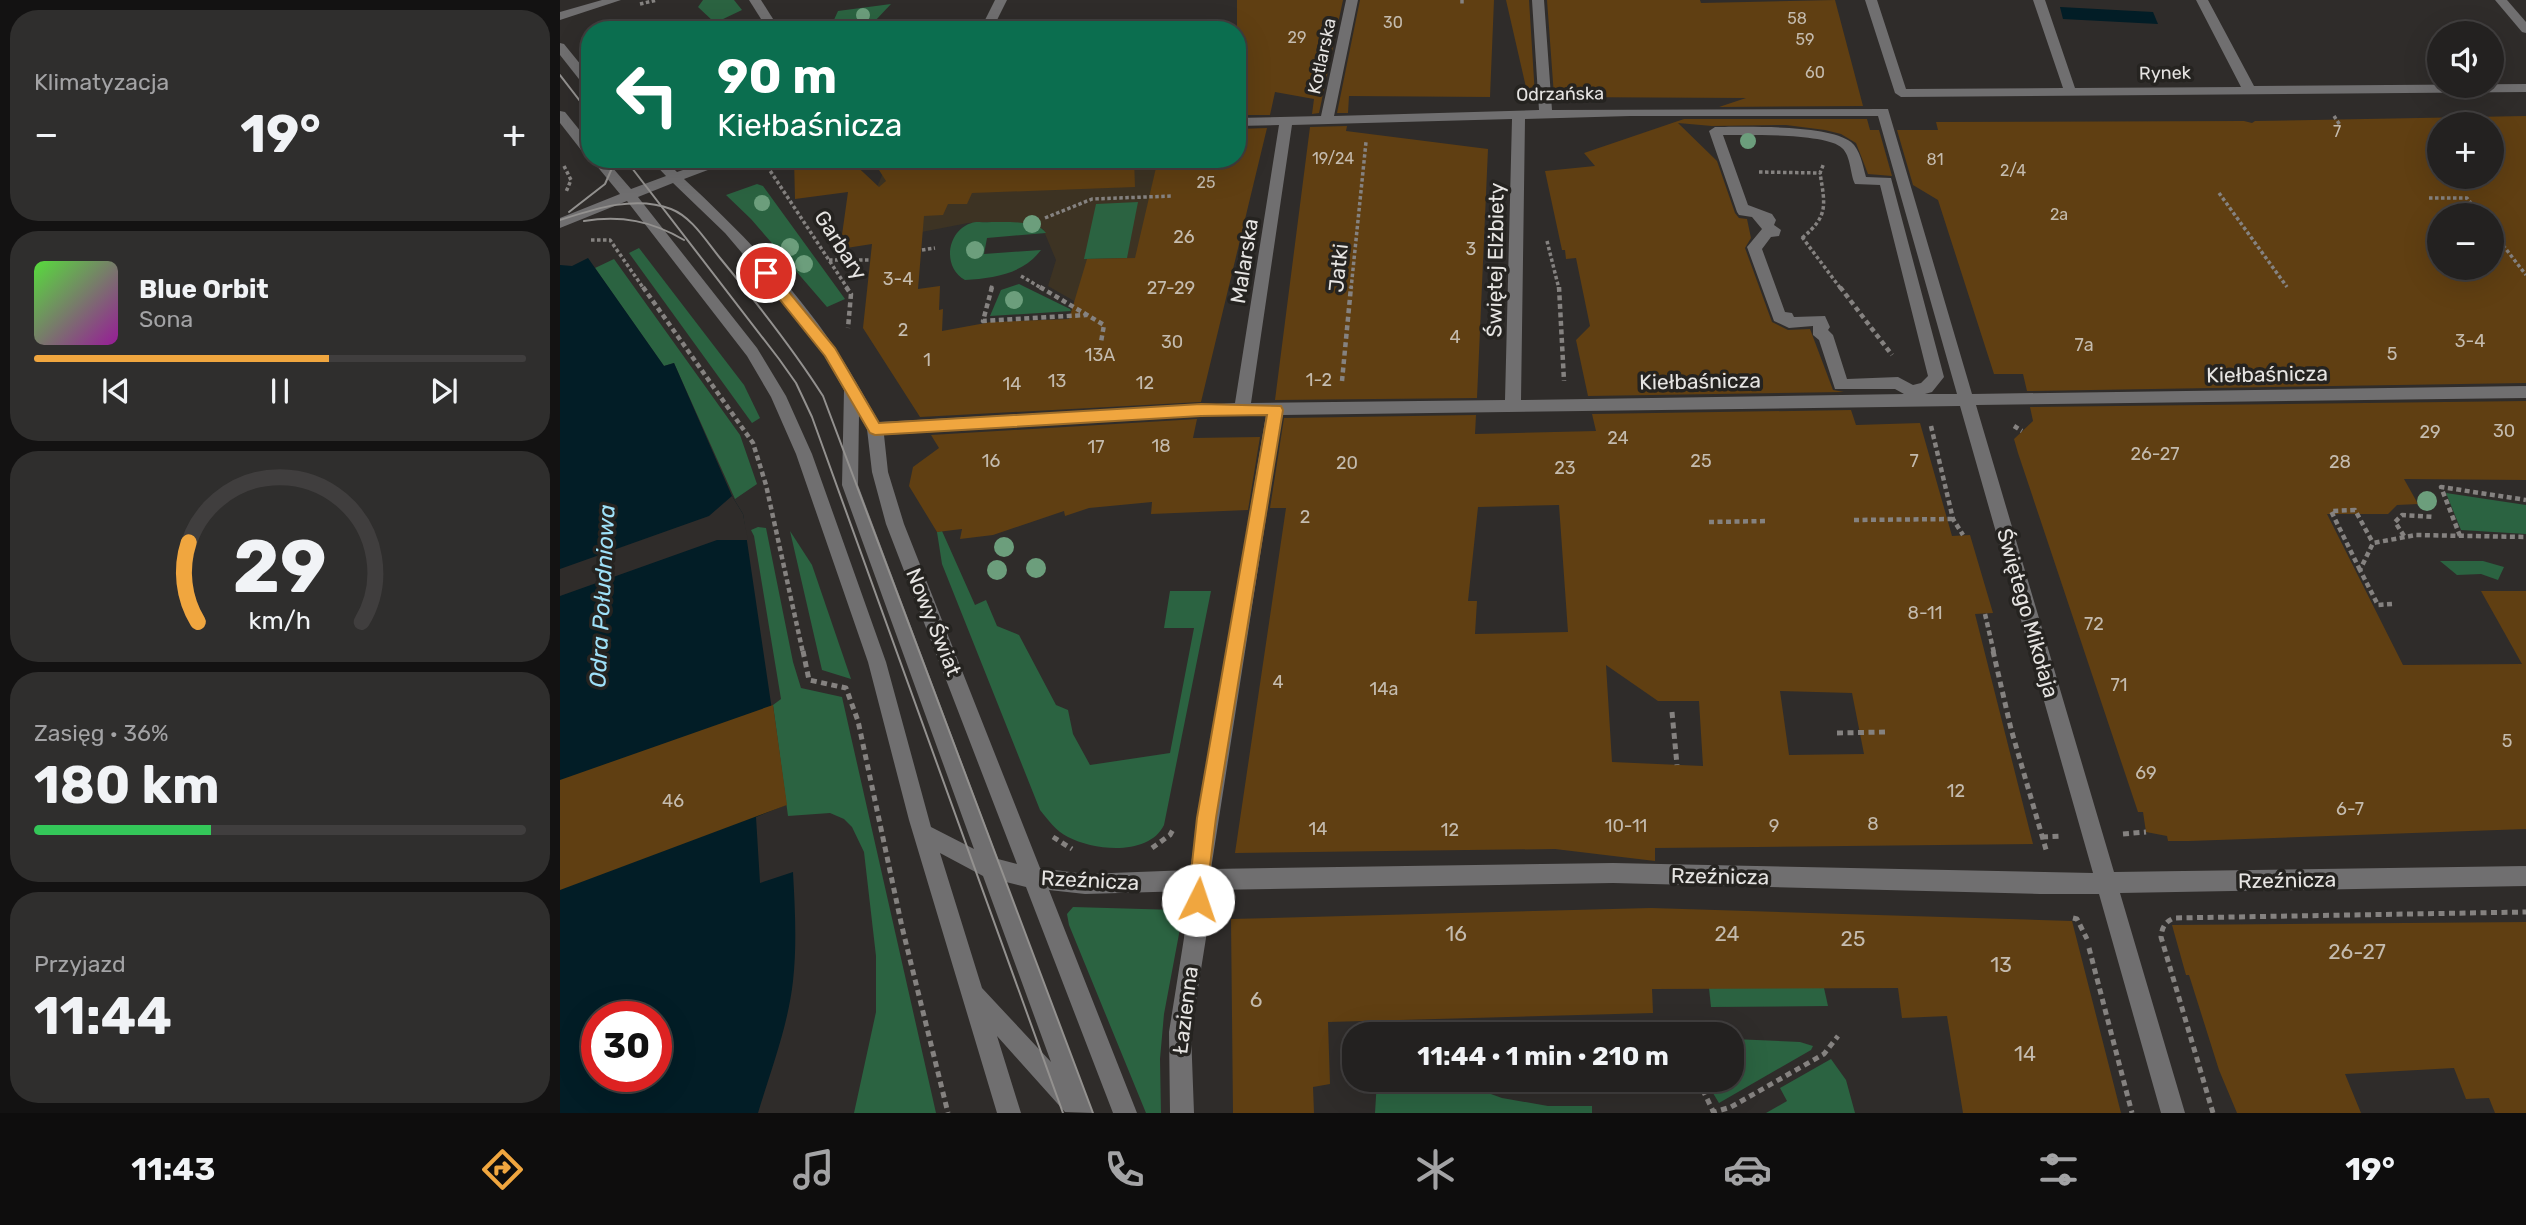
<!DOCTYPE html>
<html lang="pl">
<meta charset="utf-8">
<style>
:root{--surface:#232120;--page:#2f2e2d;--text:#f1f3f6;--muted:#a3a3a5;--line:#403e3e;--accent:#f0a63f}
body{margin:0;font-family:Rubik,sans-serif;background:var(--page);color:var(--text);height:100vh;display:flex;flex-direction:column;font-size:26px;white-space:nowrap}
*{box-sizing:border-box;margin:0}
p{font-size:23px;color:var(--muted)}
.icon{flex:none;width:38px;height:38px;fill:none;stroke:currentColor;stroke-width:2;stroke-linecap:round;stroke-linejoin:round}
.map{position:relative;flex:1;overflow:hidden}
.drawer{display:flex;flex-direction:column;gap:10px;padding:10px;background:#131212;width:560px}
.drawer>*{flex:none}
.banner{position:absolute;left:21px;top:21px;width:665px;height:147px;border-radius:28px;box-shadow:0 7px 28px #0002,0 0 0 2px var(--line);background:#0b6e4f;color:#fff;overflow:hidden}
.tools{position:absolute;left:1867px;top:21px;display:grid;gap:14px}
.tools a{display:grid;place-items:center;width:77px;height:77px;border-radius:50%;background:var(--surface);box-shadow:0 7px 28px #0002,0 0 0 2px var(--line);font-size:35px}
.speed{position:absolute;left:21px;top:1001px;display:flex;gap:14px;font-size:35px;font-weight:700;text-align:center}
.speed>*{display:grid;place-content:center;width:91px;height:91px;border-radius:50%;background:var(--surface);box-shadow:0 7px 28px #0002,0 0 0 2px var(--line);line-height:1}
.speed .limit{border:10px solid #d22;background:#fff;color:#111}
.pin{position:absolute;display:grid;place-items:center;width:60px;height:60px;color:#fff;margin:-30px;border:4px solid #fff;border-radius:50%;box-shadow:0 2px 7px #0007}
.me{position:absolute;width:77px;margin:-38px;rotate:4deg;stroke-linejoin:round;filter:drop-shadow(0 0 5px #0008)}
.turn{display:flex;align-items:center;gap:24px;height:147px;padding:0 21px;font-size:32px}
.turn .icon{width:91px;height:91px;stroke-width:2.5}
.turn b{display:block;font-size:49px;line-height:60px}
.big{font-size:52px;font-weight:700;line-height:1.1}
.drawer .tile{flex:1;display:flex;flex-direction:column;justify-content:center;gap:10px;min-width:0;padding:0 24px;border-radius:28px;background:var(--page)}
.drawer .dial{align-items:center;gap:0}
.dial svg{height:182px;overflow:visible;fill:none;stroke:var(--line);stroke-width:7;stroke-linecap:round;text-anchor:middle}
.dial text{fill:var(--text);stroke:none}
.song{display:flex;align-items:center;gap:21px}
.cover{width:84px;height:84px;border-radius:10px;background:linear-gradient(135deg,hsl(110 70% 55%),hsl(300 70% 35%))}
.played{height:7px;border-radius:4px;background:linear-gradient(90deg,var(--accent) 60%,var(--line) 60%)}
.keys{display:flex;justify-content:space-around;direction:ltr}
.heat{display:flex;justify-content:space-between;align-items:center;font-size:38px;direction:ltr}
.charge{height:10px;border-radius:5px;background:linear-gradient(90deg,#34c759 36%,var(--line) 0)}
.trip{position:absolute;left:782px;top:1022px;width:402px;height:70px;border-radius:28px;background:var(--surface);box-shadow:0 7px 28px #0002,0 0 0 2px var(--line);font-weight:700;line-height:70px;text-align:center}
.menu{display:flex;height:112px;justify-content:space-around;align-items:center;background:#0e0d0d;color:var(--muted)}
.menu .icon{width:49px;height:49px}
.menu .current{color:var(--accent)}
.menu b{font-size:32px;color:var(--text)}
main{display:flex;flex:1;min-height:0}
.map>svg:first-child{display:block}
.commercial{fill:#3d3323}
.green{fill:#2b6341}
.water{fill:#021d26;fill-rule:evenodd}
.pier{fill:#2f2c2a}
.building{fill:#603f12;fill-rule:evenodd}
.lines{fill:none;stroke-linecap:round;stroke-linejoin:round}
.path-far2{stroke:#858280;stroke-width:3.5;stroke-dasharray:3.5 2.5;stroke-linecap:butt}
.path-far1{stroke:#858280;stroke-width:4.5;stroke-dasharray:5 3.5;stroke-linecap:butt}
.path{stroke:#858280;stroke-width:5;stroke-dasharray:6 4.5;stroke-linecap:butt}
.minor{fill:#706f70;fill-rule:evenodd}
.tram{stroke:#93918f;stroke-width:2}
.tree{fill:#6c9e7c}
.route{fill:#f0a63f;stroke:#9c6c29;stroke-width:2}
.labels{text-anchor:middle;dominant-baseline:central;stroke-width:7;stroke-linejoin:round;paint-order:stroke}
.far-number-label{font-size:16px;fill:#c4bbae}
.far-street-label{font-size:18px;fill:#e6e4e2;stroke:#252320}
.number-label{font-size:18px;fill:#c4bbae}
.street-label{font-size:21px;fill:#e6e4e2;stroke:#252320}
.near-number-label{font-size:21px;fill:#c4bbae}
.water-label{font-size:23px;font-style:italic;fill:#9fe1f9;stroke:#252320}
</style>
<main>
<section class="drawer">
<div class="tile"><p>Klimatyzacja</p>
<div class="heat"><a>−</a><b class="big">19°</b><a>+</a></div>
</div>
<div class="tile">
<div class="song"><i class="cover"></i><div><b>Blue Orbit</b><p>Sona</p></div></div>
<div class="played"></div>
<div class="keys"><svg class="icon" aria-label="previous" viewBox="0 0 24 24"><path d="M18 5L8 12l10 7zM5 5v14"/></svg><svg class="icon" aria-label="pause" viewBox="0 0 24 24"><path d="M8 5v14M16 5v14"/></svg><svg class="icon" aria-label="next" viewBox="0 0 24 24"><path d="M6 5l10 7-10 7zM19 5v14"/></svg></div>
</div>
<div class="tile dial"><svg viewBox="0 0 100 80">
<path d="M14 69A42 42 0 1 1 86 69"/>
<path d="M14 69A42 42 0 0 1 10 34" stroke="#f0a63f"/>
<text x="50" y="56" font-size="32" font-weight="700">29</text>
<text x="50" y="72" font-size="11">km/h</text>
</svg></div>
<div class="tile"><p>Zasięg · 36%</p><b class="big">180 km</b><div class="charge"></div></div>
<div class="tile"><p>Przyjazd</p><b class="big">11:44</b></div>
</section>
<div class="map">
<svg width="1966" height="1113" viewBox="0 0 1966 1113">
<rect width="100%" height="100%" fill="#2f2c2a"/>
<polygon class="commercial" points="329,159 598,159 586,218 683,212 547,320 488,286 496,260 483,229 427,222 408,223 341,236 317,187"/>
<g class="green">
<polygon points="143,0 174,0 182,10 161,20 167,30 155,30 153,25 154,22 138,7"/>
<polygon points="331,4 314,22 277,30 273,22 278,11"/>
<polygon points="197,184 203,186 285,299 267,307 191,219 166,195"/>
<polygon points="578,202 567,258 524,259 536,204"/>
<path d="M416 222C435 223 476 218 486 233L427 238 424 254 481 250C463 274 434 278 405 280 380 266 388 226 416 222Z"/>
<polygon points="79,248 184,385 200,418 192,423 69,253"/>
<polygon points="54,259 180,435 197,484 175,499 114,363 104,366 35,268"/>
<polygon points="459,284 510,309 511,311 430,316 441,290"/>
<polygon points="1886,493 1966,505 1966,534 1901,530"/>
<polygon points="198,527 206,528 233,662 241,688 282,697 376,1113 294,1113 316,1012 316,956 304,852 292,827 284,819 270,813 228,816 213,705 221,699 194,536 191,530"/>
<polygon points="230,531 252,565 291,679 262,670"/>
<path d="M382 531 415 605 426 600 437 626 459 635 496 705 508 710 513 734 530 765 610 753 634 628H604L610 591H651L604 825C589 856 535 851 508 837 496 831 488 820 480 810L382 564 377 532Z"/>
<polygon points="1880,561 1923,561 1944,567 1938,580 1921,574 1897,575"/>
<polygon points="513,907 617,910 622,918 604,1014 600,1059 601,1113 586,1113 509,925 507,914"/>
<polygon points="1149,988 1264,988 1268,1006 1151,1007"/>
<polygon points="1173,1039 1240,1042 1253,1046 1251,1050 1159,1103 1145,1080 1172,1080"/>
<polygon points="1271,1059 1286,1080 1295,1113 1206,1113 1227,1101 1220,1088"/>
<polygon points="817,1080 877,1080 914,1088 942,1098 988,1106 1032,1106 1032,1113 815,1113"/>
</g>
<g class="water">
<polygon points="1500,7 1593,12 1598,24 1503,19"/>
<path d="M28 258 104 366 114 363 172 496 183 514 226 805 196 817 200 883 233 872C235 909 237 945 233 981 228 1026 211 1070 198 1113H0V265L12 266ZM37 1017H96V1076H37Z"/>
</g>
<polygon class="pier" points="172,496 183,514 188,540 157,540 0,596 0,569 149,516"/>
<g class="building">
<polygon points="677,0 783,0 759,113 752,114 754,99 715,92 710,115 677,115"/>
<polygon points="800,0 934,0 930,97 789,96 788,113 777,113"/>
<polygon points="946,0 969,0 975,96 968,96"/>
<polygon points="987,0 1140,0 1141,3 1275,0 1303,106 1159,107 1186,98 996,97 994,96"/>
<path d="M1966 116V383L1467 391 1463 374H1434L1378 200 1353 185 1337 130H1378L1376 122 1684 121 1692 123 1695 121ZM1880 124H1932V177H1880ZM1880 215H1932V268H1880Z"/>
<polygon points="1124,119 1307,119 1310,130 1319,130 1332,176 1308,174 1296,143 1281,134 1265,130 1226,125 1152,126 1118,123 1157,161 1175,213 1179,218 1187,219 1191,238 1185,248 1212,322 1228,330 1250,329 1273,390 1284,392 1028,396 1016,340 1030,326 1016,258 1006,259 1005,250 1002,250 985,171 1035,166 1024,153"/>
<polygon points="787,126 786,131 928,149 917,398 715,400 750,127"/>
<polygon points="707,128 641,402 360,417 303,328 312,244 280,249 288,192 235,199 234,159 289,159 319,187 326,181 312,159 574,159 575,187 412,193 407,204 388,204 383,215 364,216 358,289 380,286 379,310 383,309 382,331 431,322 509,319 527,259 575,258 598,159 677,159 677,129"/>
<polygon points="1966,401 1966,480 1844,479 1858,504 1837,505 1828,514 1767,514 1843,665 1962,664 1921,591 1966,591 1966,829 1629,841 1608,841 1607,836 1586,832 1583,812 1578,812 1458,453 1454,439 1473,421 1470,407"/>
<path d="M1291 410 1296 425 1360 423 1392 536 1410 535 1433 613 1415 614 1473 844 1095 848V861L995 849 675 853 726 508H710L724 418 916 415 915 434 1036 431 1032 414ZM999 505 1008 632 915 634 917 601H908L918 507ZM1046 665 1098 701H1139L1143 766 1052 762ZM1220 691 1292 693 1304 754 1229 755Z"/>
<polygon points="637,419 633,438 700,437 688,510 591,514 592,502 529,508 505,516 504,511 433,535 400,539 402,529 377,532 349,486 353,467 379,448 371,435"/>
<polygon points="213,705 227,805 0,890 0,780"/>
<polygon points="1091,908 1512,921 1561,1113 1403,1113 1387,1016 1342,1018 1338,988 1092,989 1093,1013 768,1022 770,1084 753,1087 754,1113 673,1113 671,919"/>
<polygon points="1966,922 1966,1113 1935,1113 1929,1098 1906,1099 1894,1068 1785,1074 1801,1113 1677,1113 1659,1070 1629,975 1626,975 1612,925"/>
</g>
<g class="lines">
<g class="path-far2">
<polyline points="902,0 902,6"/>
<polyline points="80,4 97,0"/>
<polyline points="1774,116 1780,125"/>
<polyline points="4,166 11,180 6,192"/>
<polyline points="207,166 288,289"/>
<polyline points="193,168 230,159"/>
<polyline points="1199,172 1260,173 1264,163"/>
<polyline points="1659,193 1727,287"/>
<polyline points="1869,198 1907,198 1920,215"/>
<polyline points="485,218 532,199 612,196"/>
<polyline points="1932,231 1966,275"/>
<polyline points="1242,237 1281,289"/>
<path d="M1242 238C1269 216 1265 205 1260 173"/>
<polyline points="31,240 50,240 84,289"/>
<polyline points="987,241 999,289"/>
<polyline points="362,250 375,248"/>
<polyline points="269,260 311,260"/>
<polyline points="461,276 483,289"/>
<polyline points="431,289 432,285"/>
<polyline points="791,289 806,142"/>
</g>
<g class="path-far1">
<polyline points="83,287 193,443 206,485 243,653"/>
<polyline points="286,287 291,294 288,328"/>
<polyline points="432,287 423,321 526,315"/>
<polyline points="480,287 544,325 541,342"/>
<polyline points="999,287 1004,381"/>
<polyline points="1280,287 1332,355"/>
<polyline points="782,381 791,287"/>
<polyline points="1371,426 1393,519 1403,535"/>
<polyline points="1454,426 1462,431"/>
<polyline points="1294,520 1393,519"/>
<polyline points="1149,522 1208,521"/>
<polyline points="1844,536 1835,522 1842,515 1874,517"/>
<polyline points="1900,536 1881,487 1966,500"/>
<polyline points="1800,570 1771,511 1795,510 1813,543"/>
<polyline points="1832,604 1818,605 1800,570 1813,543 1856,535 1966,537"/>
<polyline points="1425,614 1434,653"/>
</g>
<g class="path">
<polyline points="243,651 249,680 286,688 298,721 342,927 388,1113"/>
<polyline points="1433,651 1451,729 1487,853"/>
<polyline points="1112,712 1117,765"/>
<polyline points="1277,733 1325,732"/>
<polyline points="1563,834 1586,832"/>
<polyline points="493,837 512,849"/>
<polyline points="1482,837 1502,836"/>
<polyline points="592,848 610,835 614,828"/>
<polyline points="1513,918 1517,919 1527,939"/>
<polyline points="1529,948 1572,1113"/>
<polyline points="1116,1023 1118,1034"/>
<polyline points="1138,1080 1154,1113"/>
<polyline points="1151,1113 1171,1107 1264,1054 1278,1036"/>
<path d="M1653 1113 1601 937C1602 927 1605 922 1614 918L1966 912"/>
</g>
<g class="minor">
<polygon points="42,0 61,0 0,20 0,12"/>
<polygon points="189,0 201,0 220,30 208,30"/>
<polygon points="435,0 447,0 432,30 420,30"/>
<path d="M786 0H798L774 116 979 110 972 0H984L992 110 1328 109 1412 394 1966 386V398L1416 405 1554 872 1966 866V886L1560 893 1625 1113H1601L1539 894H1480L1053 883 649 890 646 938 631 1032 634 1113H610L609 1032 624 938 628 891 525 894 489 890 577 1113H553L466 887 446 882 533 1113 505 1112 437 1036 461 1113H437L349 820 308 662 236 454 211 397 187 356 67 201 0 228V218L60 194 31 159H45L71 189 106 176 90 159H104L117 172 156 159H177L124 179C179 230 233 285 275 348 291 372 305 398 319 422L675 403 719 125 677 126V118L761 116ZM1070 116H1318L1397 394H1365L1372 392 1384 377 1331 178 1306 177C1303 166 1300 149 1291 142 1268 124 1185 127 1155 127L1149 131 1177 212 1179 215 1192 217 1202 229 1187 247 1214 321 1229 328 1253 326V335L1259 340 1275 389H1335L1344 394 961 400 965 119ZM952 119 945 400 691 403 732 125ZM1163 135C1186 135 1267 133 1282 148 1291 156 1290 174 1295 184L1320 185 1368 376 1361 383 1353 385 1338 377 1287 379 1273 335 1268 330 1270 327 1265 316 1234 317 1232 313 1225 312 1202 249 1211 237 1219 236 1221 230 1214 225 1216 220 1212 214 1188 205ZM113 183 165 233 232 312 265 356 284 390 282 485 414 849 371 827 326 662 252 454 226 396 197 348 78 197ZM1400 406 1533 873 1053 863 651 869 722 415ZM299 415 307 429 312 472 326 524 457 864 438 859 298 485ZM706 415 630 870 525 874 480 868 344 524 328 472 324 435 641 416ZM380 853 423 876 491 1062 422 988Z"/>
<polygon points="1305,0 1317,0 1346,89 1503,88 1473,0 1485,0 1515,88 1681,87 1636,0 1648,0 1694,86 1966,84 1966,92 1341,97 1335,93"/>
<polygon points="1935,0 1947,0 1966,22 1966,33 1962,32"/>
<polygon points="0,43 4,44 30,76 30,89 26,88 0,55"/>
<polygon points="0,111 5,112 30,143 30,156 25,155 0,123"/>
</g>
<g class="tram">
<polyline points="0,75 30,114"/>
<polyline points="65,159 219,359 236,383 252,417 503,1113"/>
<polyline points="9,212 45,184 56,159"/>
<path d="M0 220C34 209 75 195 111 209 132 217 146 241 160 258 197 303 232 347 263 396L533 1113"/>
<path d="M24 221C61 215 92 221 124 240"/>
</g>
</g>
<g class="tree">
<circle cx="303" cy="15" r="7"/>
<circle cx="1188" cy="141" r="8"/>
<circle cx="202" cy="203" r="8"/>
<circle cx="472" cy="224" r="9"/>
<circle cx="230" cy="247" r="9"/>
<circle cx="415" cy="250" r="9"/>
<circle cx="244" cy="264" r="9"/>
<circle cx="454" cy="300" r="9"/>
<circle cx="1867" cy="501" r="10"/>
<circle cx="444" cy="547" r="10"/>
<circle cx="476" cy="568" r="10"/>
<circle cx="437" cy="570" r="10"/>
</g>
<polygon class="route" points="206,269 211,270 275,348 319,423 641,404 721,406 723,410 656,818 645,906 638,909 631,906 628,900 637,818 707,415 641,416 315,435 310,433 265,356 201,276 201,270"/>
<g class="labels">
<g class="far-number-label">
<text x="1237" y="18">58</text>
<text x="833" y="22">30</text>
<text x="737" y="37">29</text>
<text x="1245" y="39">59</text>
<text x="1255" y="72">60</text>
<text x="1777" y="131">7</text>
<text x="773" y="158">19/24</text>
<text x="1375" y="159">81</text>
<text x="1453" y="170">2/4</text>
<text x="646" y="182">25</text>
<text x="1499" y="214">2a</text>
</g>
<g class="far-street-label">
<text transform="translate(762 56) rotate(-78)">Kotlarska</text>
<text transform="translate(1605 73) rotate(-1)">Rynek</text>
<text transform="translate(1000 94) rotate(-1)">Odrzańska</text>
</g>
<g class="number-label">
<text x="624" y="237">26</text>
<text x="911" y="249">3</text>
<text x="338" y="279">3-4</text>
<text x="611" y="288">27-29</text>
<text x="343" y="330">2</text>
<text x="895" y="337">4</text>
<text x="1910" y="341">3-4</text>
<text x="612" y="342">30</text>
<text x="1524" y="345">7a</text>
<text x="1832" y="354">5</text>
<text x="540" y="355">13A</text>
<text x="367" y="360">1</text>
<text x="759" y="380">1-2</text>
<text x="497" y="381">13</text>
<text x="585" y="383">12</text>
<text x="452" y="384">14</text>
<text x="1944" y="431">30</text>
<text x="1870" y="432">29</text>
<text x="1058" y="438">24</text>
<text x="601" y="446">18</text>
<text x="536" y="447">17</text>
<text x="1595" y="454">26-27</text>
<text x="431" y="461">16</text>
<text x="1141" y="461">25</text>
<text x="1354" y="461">7</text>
<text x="1780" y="462">28</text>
<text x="787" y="463">20</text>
<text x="1005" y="468">23</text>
<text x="745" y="517">2</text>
<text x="1365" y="613">8-11</text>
<text x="1534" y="624">72</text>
<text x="718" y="682">4</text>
<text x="1559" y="685">71</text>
<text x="824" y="689">14a</text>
<text x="1947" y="741">5</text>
<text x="1586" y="773">69</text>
<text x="1396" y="791">12</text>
<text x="113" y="801">46</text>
<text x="1790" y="809">6-7</text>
<text x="1313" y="824">8</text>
<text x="1066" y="826">10-11</text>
<text x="1214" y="826">9</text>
<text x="758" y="829">14</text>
<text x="890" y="830">12</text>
</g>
<g class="street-label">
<text transform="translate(281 245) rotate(57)">Garbary</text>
<text transform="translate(935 260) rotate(-89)">Świętej Elżbiety</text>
<text transform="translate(684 261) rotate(-81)">Malarska</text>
<text transform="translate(778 268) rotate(-84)">Jatki</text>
<text transform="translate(1707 374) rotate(-1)">Kiełbaśnicza</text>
<text transform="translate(1140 381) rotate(-1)">Kiełbaśnicza</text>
<text transform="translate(1468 613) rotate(74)">Świętego Mikołaja</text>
<text transform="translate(374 622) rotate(68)">Nowy Świat</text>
<text transform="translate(1160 876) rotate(1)">Rzeźnicza</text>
<text transform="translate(530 880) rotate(3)">Rzeźnicza</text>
<text transform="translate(1727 880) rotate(-1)">Rzeźnicza</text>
<text transform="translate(625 1010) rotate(-83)">Łazienna</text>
</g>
<g class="near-number-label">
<text x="896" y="933">16</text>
<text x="1167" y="933">24</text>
<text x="1293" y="938">25</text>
<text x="1797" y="951">26-27</text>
<text x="1441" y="964">13</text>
<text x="696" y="999">6</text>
<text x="1465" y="1053">14</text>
</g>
<g class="water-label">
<text transform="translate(42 596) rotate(-87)">Odra Południowa</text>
</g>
</g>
</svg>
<div class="tools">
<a><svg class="icon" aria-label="sound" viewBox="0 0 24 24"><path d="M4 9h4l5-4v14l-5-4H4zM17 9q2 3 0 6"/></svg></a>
<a>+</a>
<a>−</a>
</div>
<div class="speed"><div class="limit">30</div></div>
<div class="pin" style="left:206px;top:273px;background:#d93025"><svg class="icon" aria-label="arrive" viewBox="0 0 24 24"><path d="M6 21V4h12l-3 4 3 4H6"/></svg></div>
<svg class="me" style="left:638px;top:900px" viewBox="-20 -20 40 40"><circle r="19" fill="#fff"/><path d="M0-13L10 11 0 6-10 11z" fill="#f0a63f"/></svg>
<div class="trip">11:44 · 1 min · 210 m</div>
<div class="banner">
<div class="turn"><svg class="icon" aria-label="left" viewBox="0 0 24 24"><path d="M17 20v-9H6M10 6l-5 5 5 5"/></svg><div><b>90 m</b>Kiełbaśnicza</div></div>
</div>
</div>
</main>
<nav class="menu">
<b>11:43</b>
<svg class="icon current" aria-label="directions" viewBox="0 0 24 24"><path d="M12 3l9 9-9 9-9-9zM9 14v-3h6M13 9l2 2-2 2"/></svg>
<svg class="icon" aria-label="music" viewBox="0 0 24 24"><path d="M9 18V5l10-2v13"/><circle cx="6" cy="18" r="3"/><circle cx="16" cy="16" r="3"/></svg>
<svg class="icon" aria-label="phone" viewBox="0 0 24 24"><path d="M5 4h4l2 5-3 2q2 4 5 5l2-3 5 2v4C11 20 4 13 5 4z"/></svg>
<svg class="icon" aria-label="climate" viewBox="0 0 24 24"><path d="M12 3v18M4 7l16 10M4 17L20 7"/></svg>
<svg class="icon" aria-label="car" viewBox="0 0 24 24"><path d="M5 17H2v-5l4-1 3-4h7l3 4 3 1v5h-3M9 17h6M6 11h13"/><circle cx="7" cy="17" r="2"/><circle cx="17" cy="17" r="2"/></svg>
<svg class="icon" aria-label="filters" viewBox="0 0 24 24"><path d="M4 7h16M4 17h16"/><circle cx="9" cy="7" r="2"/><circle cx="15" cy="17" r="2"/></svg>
<b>19°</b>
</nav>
